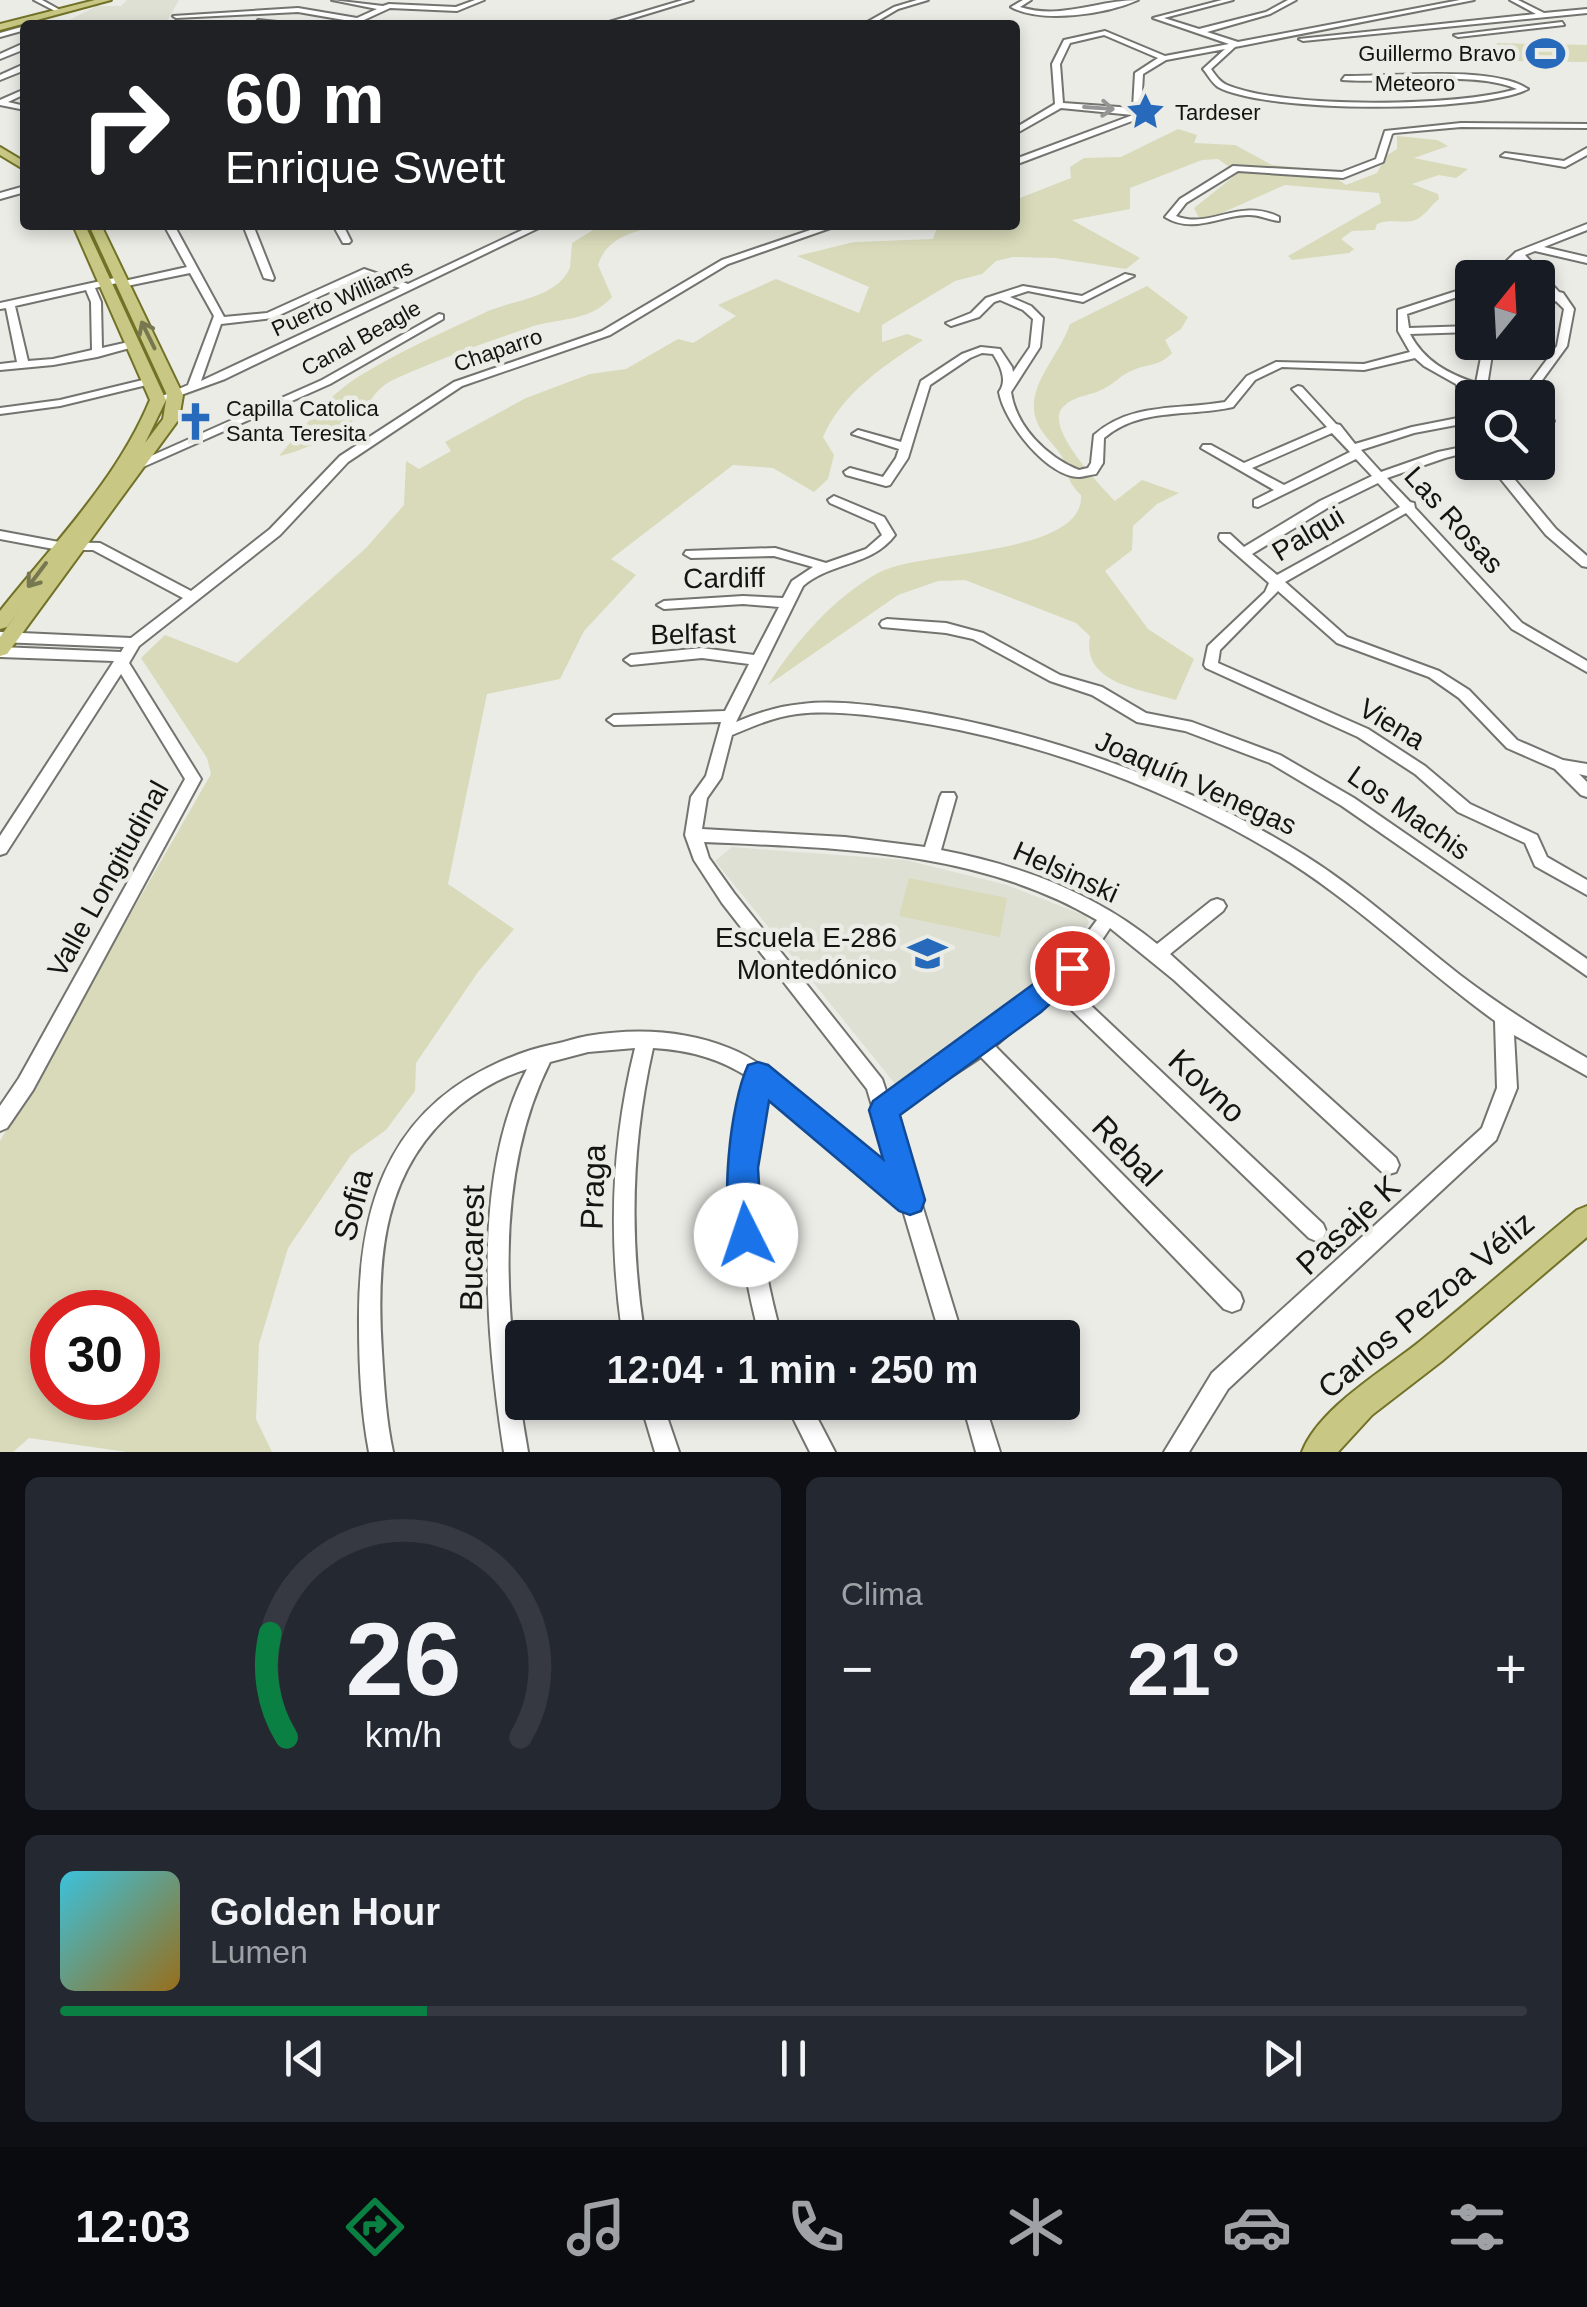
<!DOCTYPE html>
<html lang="es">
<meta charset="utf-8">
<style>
:root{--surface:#171b24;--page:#242831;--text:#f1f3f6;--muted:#9ea1a6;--line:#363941;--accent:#0b8043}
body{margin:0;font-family:Helvetica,sans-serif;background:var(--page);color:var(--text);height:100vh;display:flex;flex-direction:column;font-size:38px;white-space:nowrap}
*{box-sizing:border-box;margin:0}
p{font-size:32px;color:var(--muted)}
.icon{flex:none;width:55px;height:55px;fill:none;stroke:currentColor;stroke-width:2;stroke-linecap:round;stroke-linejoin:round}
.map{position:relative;height:1452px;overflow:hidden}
.details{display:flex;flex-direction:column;gap:25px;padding:25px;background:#0d0f14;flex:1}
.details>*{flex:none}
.banner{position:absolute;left:20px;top:20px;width:1000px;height:210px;border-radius:10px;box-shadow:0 5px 15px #0003;background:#202124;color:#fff;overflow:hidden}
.needle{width:65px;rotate:18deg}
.tools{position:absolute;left:1455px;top:260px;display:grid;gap:20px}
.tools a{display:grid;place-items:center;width:100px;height:100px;border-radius:10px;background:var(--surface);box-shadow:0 5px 15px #0003;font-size:50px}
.speed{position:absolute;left:30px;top:1290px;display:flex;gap:20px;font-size:50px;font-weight:700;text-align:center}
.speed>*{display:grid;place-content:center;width:130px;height:130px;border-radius:50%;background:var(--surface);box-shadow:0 5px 15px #0003;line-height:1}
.speed .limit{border:15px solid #d22;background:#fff;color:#111}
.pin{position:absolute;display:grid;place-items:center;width:85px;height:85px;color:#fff;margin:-42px;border:5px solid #fff;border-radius:50%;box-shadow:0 2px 10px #0007}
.me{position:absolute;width:110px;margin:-55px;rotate:356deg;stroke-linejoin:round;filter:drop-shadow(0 0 8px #0008)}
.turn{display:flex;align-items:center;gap:35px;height:210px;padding:0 40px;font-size:45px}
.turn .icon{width:130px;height:130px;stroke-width:2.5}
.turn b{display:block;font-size:70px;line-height:85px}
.big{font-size:75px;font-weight:700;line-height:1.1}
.details .widget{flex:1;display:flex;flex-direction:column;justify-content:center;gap:15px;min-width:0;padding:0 35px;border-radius:15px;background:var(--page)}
.details .dial{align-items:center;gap:0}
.dial svg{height:260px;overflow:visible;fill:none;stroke:var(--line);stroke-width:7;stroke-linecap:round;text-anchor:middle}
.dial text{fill:var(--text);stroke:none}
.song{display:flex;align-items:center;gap:30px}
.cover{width:120px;height:120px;border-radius:15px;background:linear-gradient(135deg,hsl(190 70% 55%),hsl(40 70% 35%))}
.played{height:10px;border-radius:5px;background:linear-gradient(90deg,var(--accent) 25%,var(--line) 25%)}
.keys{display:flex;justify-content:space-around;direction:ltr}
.heat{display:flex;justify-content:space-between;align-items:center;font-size:55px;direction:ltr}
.details .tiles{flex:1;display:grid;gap:25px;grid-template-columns:1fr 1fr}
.widget:last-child{grid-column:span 2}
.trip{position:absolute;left:505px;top:1320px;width:575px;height:100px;border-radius:10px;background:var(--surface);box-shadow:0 5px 15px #0003;font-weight:700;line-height:100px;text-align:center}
.tabs{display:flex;height:160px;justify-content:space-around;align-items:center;background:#090b0e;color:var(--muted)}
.tabs .icon{width:70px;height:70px}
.tabs .on{color:var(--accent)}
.tabs b{font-size:45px;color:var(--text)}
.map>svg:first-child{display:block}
.built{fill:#dfe0d4}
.green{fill:#d8daba;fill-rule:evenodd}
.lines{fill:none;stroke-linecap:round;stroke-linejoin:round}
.minor-casing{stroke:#73736f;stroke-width:4}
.major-casing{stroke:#717227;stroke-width:4}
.minor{fill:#fff;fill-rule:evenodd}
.major{fill:#c8c884;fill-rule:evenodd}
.oneway{stroke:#959595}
.oneway2{stroke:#777751}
.route{fill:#1a73e8;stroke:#114b97;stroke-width:2.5}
.labels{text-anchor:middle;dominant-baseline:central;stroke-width:9;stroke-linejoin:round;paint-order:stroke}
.far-poi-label{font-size:22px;fill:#141413;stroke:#ebece6;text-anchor:start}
.far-street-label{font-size:22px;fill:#141413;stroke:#ebece6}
.street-label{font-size:28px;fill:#141413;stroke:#ebece6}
.poi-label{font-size:28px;fill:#141413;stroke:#ebece6;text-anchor:end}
.near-street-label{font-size:32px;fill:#141413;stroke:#ebece6}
</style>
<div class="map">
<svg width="1587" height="1452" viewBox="0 0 1587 1452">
<rect width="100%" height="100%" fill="#ebece6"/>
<g class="built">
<polygon points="127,0 179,0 165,25 59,25 97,6 121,6"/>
<polygon points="732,847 906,860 1007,885 1086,916 1089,923 1041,983 1019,1003 896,1085 715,861"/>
</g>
<g class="green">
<polygon points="1496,43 1587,45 1587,62 1512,61"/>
<path d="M1178 129 1197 135 1194 143 1235 145 1272 165 1324 170 1346 185 1377 173 1386 156 1397 149V136L1437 140 1448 146 1414 158 1468 169 1456 178 1439 175 1412 184 1438 194 1439 199C1430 206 1423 219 1412 221 1399 223 1390 219 1377 224L1375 230 1352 231 1341 239 1354 249 1349 253 1292 260 1288 256 1381 203 1379 193 1285 185 1201 222 1194 208 1238 173 1218 159 1202 160 1130 188V209L1072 220 1140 258 1126 269 1055 258 1013 257 996 261 982 274 955 281 882 325V342L907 334 923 340C885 365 842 393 823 437L834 455 828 479 814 492 773 468 733 465 611 559 636 575 584 631 560 679 487 694 448 884 514 929 478 972 416 1063 415 1091 386 1130 351 1155 288 1248 259 1344 256 1419 272 1452H127L29 1438 13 1452H0V1141L211 774 207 758 141 658 165 635 237 663 366 548 404 505 406 461 419 469 451 451 445 442 526 398 590 374 626 369 678 339 693 343 736 316 718 305 776 279 859 313 869 287 797 256 854 242 933 239 938 225H1015V200L1071 178 1070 167 1084 158 1121 157ZM52 1312H138V1398H52Z"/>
<path d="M601 225H663C636 231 607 236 598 265L612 297C589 323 558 317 528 328 484 343 439 359 397 378 376 387 373 399 360 414 344 433 303 451 279 456 305 426 327 396 361 375 399 352 443 332 484 313 512 299 555 300 570 268L572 243Z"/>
<path d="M1147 286 1188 317 1181 329 1165 340 1172 353C1159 367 1148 363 1131 371 1121 375 1115 383 1105 388 1092 396 1074 395 1063 407 1043 426 1100 485 1115 501L1142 480 1179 493 1157 504 1133 526 1132 550 1105 571 1148 629 1194 659 1176 700C1142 689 1081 684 1090 636L1076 623 965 580 938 581 898 595 768 685C795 642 835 596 880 572 922 550 1085 556 1081 495 1063 478 1071 471 1061 455 1052 441 1039 433 1035 416 1027 385 1061 353 1070 324Z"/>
<polygon points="909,878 1007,898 1000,937 899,916"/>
</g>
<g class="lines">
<defs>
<g id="minor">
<polygon points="34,0 42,0 60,10 55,11"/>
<polygon points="332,0 383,6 389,4 456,7 475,0 484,0 457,11 390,8 353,25 343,25 350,21 298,12 176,18 173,16 298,8 357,18 377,9"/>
<polygon points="683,0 693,0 611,25 599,25"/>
<polygon points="917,0 928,0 898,9 871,25 862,25 894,7"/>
<path d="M1023 0H1031L1020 7C1060 20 1099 0 1138 0 1107 14 1042 24 1011 7Z"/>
<path d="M1222 0H1233L1164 18 1199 29 1266 12 1288 0H1296L1270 14 1207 32 1238 42 1460 0H1474L1235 47 1211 69C1216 76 1220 82 1227 85 1284 109 1458 107 1517 89 1475 70 1390 84 1342 80L1345 76C1391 77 1491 65 1528 89 1480 113 1265 113 1218 87 1212 83 1208 75 1203 69L1225 49 1166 60 1143 74 1141 109 1144 111 1140 118 1015 165V159L1133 115 1061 108 1015 134V128L1055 104 1052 64 1064 40 1105 31 1165 56 1229 44 1153 18ZM1104 35 1158 58 1135 73 1133 108 1063 103 1060 64 1070 43Z"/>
<polygon points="1510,0 1518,0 1544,13 1587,9 1587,13 1303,41 1299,39 1536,14"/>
<polygon points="258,20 287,23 291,25 256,23"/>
<polygon points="1562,22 1564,25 1458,37 1454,35"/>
<polygon points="25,26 25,30 0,37 0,33"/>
<polygon points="22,44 25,44 25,49 0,59 0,54"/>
<polygon points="22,65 25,65 25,70 0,80 0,75"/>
<polygon points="25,89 25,94 8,102 25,106 25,110 0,105 0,100"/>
<path d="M1461 123 1587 124V128L1461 127 1394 133 1392 134 1383 162 1343 178 1238 171 1186 203 1176 216C1211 230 1238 197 1279 217V221C1268 220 1259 214 1247 215 1218 216 1193 234 1165 217L1180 199 1233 166 1342 172 1376 159 1385 131Z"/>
<polygon points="1587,148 1587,155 1565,167 1501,156 1505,153 1564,161"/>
<polygon points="25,186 25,192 0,199 0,193"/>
<path d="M1587 224V230L1544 247 1587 257V263L1535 251 1525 255 1559 292 1563 293 1574 309 1567 346 1532 394 1509 396 1469 388 1472 399V422L1414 433 1361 450 1381 472 1438 452 1472 445V451L1445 458 1387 478 1410 502 1414 503 1415 508 1522 623 1587 661V672L1512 629 1406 513 1285 582 1347 637 1439 671 1469 690 1517 740 1563 760 1587 764V776L1579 774 1587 782V797L1581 795 1555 769 1507 748 1459 698 1429 677 1337 643 1278 591 1220 650 1218 663 1368 729 1425 766 1470 804 1537 835 1547 857 1587 880V895L1535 866 1525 843 1458 812 1415 774 1358 737 1206 668 1204 665 1208 646 1265 592 1269 583 1220 540 1219 537 1220 534H1230L1244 547 1320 501 1372 476 1356 459 1258 507 1254 506V500L1274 490 1201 448 1203 445H1211L1244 463 1327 427 1292 389 1298 386 1302 387 1336 424 1340 425 1355 444 1412 427 1468 416 1456 384 1424 366 1415 358 1364 370 1282 367 1255 380 1233 407C1189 417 1140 407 1104 438L1103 463 1096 474C1095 474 1081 477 1080 477 1048 478 1004 422 999 392 1008 380 1000 365 993 354L982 353 970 358 930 385 908 458 890 485 886 486 846 475 844 472 850 468 883 477 896 458 899 449 852 434 858 430 901 442 921 381 962 354 981 347 1000 349 1012 367 1013 372 1030 347 1033 319 1023 310 1000 300 994 302 979 317 951 326 946 323 971 313 986 298 1023 286 1082 296 1125 274 1134 276 1083 302 1028 291 1010 297 1031 306 1043 318 1040 347 1011 392C1016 427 1047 457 1079 470L1088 468 1091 463 1094 435C1131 402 1179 410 1225 402L1247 376 1276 362 1364 364 1410 352 1398 331V310L1472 286V292L1407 314 1409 328 1472 326V332L1410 334C1424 361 1448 374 1476 383L1484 342H1494L1487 386 1525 389 1557 346 1564 309 1556 301 1538 309V302L1551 295 1538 278 1519 260 1500 278H1489L1516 252ZM1332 433 1350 452 1284 485 1252 468ZM1378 483 1400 507 1277 575 1252 554 1329 507Z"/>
<path d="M164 225H174L224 317 267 313 364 269 408 284 533 225H545L225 379 170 399 166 400 160 397 188 385 214 316 190 273 122 287 117 283 95 288 101 302 102 348 133 341 137 342V346L97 357 53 365 0 370V364L17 362 6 308 0 309V303L119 277 124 281 187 267ZM364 276 400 288 201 381 221 324 273 318ZM86 290 91 302 92 350 53 359 28 361 15 306Z"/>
<polygon points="243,225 253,225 274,278 273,280 264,278"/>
<polygon points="333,225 343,225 351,241 349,243 343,243"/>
<polygon points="825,225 839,225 728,264 610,335 462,386 348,462 280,535 139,646 129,663 201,779 33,1090 7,1128 0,1131 0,1106 19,1078 185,779 121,674 6,853 0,855 0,836 114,661 0,657 0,647 121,652 124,647 0,642 0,632 131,638 183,598 93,550 59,550 0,539 0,531 59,542 100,543 191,591 270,529 340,456 454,382 602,331 722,260"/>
<polygon points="439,314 443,315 443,319 330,384 143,467 135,467 133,464 322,380"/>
<polygon points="151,378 157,381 155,383 60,406 0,414 0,408 60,400"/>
<path d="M1538 403 1542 404 1554 421 1552 423 1548 424C1538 422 1537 411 1538 403Z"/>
<polygon points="1487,462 1500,462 1556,529 1587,556 1587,567 1582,566 1546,535"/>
<path d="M834 496 884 517 895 535C872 566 831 562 803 586L736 722C757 713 779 706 802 704 834 700 868 705 900 709 1037 729 1186 781 1304 855 1360 890 1409 935 1460 975 1501 1006 1543 1033 1587 1058V1076L1514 1035 1517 1088 1496 1140 1228 1389 1189 1452H1164L1212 1373 1482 1128 1497 1088 1495 1021C1426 971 1364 910 1291 863 1176 790 1038 740 903 720 869 715 832 710 797 714 774 717 753 726 732 735L721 778 707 798 702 829 845 837 925 847 940 797 942 793H954L956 797 941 850C1019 865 1095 893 1157 944L1211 901 1217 899 1223 901 1226 906 1223 911 1170 954 1396 1158 1399 1165 1396 1172 1389 1174 1382 1172 1174 980 1110 928 1094 952 1067 983 1323 1224 1326 1231 1323 1238 1316 1241 1309 1238 1055 994 995 1046 1240 1293 1243 1301 1240 1309 1232 1312 1224 1309 981 1057 894 1114 963 1338H941L902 1207 764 1090C748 1175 759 1256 782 1338H760C736 1247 729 1169 748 1077 719 1058 688 1050 653 1048 631 1145 629 1240 645 1338H623C608 1239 611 1144 635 1048L588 1052 550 1062C491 1180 506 1326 528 1452H504C486 1336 471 1176 527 1069 503 1076 479 1090 460 1105 382 1168 376 1259 382 1352 384 1386 386 1419 393 1452H369C361 1410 359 1366 359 1323 358 1215 384 1119 487 1068 507 1058 530 1049 550 1045 563 1043 575 1038 587 1036 635 1028 684 1030 729 1048 758 1059 781 1081 804 1100 833 1124 862 1149 892 1173L867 1089 722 903 694 860 685 835 691 797 706 776 721 722 614 725 607 720 614 715 725 711 749 664 702 658 631 665 624 660 631 655 702 648 754 655 779 607 743 604 664 609 657 605 664 601 743 596 783 598 792 581 813 567 774 556 691 558 684 554 686 551 775 548 826 563 866 549 882 535 875 523 830 503 828 500ZM704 842C837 848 979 850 1097 920 1065 965 1025 1002 981 1035L973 1037 970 1043 888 1097 882 1079 734 893 709 858Z"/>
<polygon points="887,619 946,623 983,633 1060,675 1102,687 1146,713 1192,722 1280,755 1354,798 1587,959 1587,976 1342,806 1270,763 1185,731 1137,722 1092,695 1050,681 973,639 946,633 882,627 880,624 882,621"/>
<polygon points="640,1402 662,1402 679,1452 655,1452"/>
<polygon points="785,1402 809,1402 835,1452 810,1452"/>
<polygon points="962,1402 984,1402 1000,1452 976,1452"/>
</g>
<g id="major">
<polygon points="95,0 111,0 0,30 0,24"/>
<polygon points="0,147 25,162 25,170 0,155"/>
<path d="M73 225H85L166 400 145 443 163 419 167 395 89 225H101L183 395 179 419 7 654 0 656V637L21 608 7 627 0 629V611C53 544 117 480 150 400Z"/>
<path d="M1587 1206V1237L1442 1361 1372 1415 1338 1452H1302C1320 1406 1387 1369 1424 1338 1476 1296 1526 1252 1577 1210Z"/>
</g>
</defs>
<use href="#minor" class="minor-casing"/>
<use href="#major" class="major-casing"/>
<use href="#minor" class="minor"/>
<use href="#major" class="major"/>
</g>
<defs><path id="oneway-shaft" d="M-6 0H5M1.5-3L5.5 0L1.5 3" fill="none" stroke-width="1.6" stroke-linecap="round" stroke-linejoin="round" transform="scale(2.5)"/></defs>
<use class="oneway" href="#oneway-shaft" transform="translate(1099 108) rotate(4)"/>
<g class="oneway2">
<use href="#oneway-shaft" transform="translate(148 335) rotate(-116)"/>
<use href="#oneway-shaft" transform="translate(37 575) rotate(127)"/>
</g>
<path class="route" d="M1072 956 1082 960 1086 968 1082 975 1041 1012 900 1115 925 1200 921 1211 910 1215 899 1211 769 1101 758 1168 762 1235 757 1246 746 1250 735 1246C719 1207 730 1104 748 1065L758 1062 768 1065 883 1159 869 1110 873 1101Z"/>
<defs>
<symbol id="stadium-bare" viewBox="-9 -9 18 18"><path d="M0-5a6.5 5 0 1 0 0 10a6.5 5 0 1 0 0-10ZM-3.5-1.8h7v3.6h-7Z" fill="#2769ba" stroke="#ebece6" stroke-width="2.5" paint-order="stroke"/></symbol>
<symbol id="sight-bare" viewBox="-9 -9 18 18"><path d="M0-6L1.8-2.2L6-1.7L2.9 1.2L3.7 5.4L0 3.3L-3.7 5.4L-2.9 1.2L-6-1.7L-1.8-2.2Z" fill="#2769ba" stroke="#ebece6" stroke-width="2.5" paint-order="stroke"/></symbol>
<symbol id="church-bare" viewBox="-9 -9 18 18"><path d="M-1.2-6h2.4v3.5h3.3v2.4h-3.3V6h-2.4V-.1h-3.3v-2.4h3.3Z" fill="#2769ba" stroke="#ebece6" stroke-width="2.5" paint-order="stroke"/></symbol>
<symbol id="school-bare" viewBox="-9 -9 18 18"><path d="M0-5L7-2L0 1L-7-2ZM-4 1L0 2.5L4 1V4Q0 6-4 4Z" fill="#2769ba" stroke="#ebece6" stroke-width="2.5" paint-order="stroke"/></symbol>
</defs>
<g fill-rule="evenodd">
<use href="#stadium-bare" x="1518" y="26" width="55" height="55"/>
<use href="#sight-bare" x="1118" y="84" width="55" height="55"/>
<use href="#church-bare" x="168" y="394" width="55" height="55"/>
<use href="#school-bare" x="900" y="926" width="55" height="55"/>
</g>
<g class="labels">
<g class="far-poi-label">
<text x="1516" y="53" text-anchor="end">Guillermo Bravo</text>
<text x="1175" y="112">Tardeser</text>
<text x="226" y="408">Capilla Catolica<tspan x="226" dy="25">Santa Teresita</tspan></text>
</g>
<g class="far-street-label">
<text x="1415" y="83">Meteoro</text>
<text transform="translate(342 298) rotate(-25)">Puerto Williams</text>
<text transform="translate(361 338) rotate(-29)">Canal Beagle</text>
<text transform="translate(498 350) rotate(-19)">Chaparro</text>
</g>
<g class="street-label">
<text transform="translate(1454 520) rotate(48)">Las Rosas</text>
<text transform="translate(1308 534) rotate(-31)">Palqui</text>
<text transform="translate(724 578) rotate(-1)">Cardiff</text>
<text transform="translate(693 634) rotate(-1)">Belfast</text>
<text transform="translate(1392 724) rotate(31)">Viena</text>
<text transform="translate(1196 783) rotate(24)">Joaquín Venegas</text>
<text transform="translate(1409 813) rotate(35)">Los Machis</text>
<text transform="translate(1066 872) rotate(24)">Helsinski</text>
<text transform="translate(108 879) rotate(-61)">Valle Longitudinal</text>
</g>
<g class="poi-label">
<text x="897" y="937">Escuela E-286<tspan x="897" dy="32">Montedónico</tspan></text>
</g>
<g class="near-street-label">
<text transform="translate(1207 1086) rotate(43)">Kovno</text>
<text transform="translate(1127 1151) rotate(46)">Rebal</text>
<text transform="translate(593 1187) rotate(-88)">Praga</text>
<text transform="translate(353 1205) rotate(-75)">Sofia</text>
<text transform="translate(1348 1225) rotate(-43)">Pasaje K</text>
<text transform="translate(472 1248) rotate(-89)">Bucarest</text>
<text transform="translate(1426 1305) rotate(-40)">Carlos Pezoa Véliz</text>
</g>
</g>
</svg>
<div class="tools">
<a><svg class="needle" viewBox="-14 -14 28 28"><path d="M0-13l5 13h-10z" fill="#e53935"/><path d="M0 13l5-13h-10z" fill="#9ea1a6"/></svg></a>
<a><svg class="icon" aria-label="search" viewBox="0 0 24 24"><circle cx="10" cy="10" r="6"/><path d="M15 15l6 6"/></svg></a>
</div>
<div class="speed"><div class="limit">30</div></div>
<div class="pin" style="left:1072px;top:968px;background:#d93025"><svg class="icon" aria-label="arrive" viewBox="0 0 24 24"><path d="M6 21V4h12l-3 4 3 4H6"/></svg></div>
<svg class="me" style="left:746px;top:1235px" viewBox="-20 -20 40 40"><circle r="19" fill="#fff"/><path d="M0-13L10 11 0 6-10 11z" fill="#1a73e8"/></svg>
<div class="trip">12:04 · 1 min · 250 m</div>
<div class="banner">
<div class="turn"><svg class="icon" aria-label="right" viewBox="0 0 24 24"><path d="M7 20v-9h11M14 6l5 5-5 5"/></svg><div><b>60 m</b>Enrique Swett</div></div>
</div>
</div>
<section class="details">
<div class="tiles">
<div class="widget dial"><svg viewBox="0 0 100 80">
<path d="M14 69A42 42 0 1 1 86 69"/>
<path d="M14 69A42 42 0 0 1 9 37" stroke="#0b8043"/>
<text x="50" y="56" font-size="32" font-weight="700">26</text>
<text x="50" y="72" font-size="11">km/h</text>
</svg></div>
<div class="widget"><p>Clima</p>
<div class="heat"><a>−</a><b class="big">21°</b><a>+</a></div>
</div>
<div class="widget">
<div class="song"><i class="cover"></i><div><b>Golden Hour</b><p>Lumen</p></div></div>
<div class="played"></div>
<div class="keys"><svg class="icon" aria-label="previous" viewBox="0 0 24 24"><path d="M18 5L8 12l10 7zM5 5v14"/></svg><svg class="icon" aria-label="pause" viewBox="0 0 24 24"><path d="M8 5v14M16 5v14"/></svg><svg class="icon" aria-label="next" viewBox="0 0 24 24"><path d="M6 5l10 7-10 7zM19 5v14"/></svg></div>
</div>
</div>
</section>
<nav class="tabs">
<b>12:03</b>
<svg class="icon on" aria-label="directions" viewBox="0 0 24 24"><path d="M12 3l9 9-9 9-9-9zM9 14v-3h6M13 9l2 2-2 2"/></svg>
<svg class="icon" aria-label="music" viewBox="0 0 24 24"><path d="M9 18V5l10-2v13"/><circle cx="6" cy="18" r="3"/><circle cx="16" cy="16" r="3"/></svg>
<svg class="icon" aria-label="phone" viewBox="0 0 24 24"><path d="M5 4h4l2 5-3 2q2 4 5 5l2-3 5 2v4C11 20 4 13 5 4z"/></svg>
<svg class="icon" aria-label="climate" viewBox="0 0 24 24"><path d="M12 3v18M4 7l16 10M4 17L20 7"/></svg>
<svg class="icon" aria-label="car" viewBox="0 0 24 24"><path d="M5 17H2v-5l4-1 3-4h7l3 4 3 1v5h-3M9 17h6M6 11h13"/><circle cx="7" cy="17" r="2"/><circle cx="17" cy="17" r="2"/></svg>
<svg class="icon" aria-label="filters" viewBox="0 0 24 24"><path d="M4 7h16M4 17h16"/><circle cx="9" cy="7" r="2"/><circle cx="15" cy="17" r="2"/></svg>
</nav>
